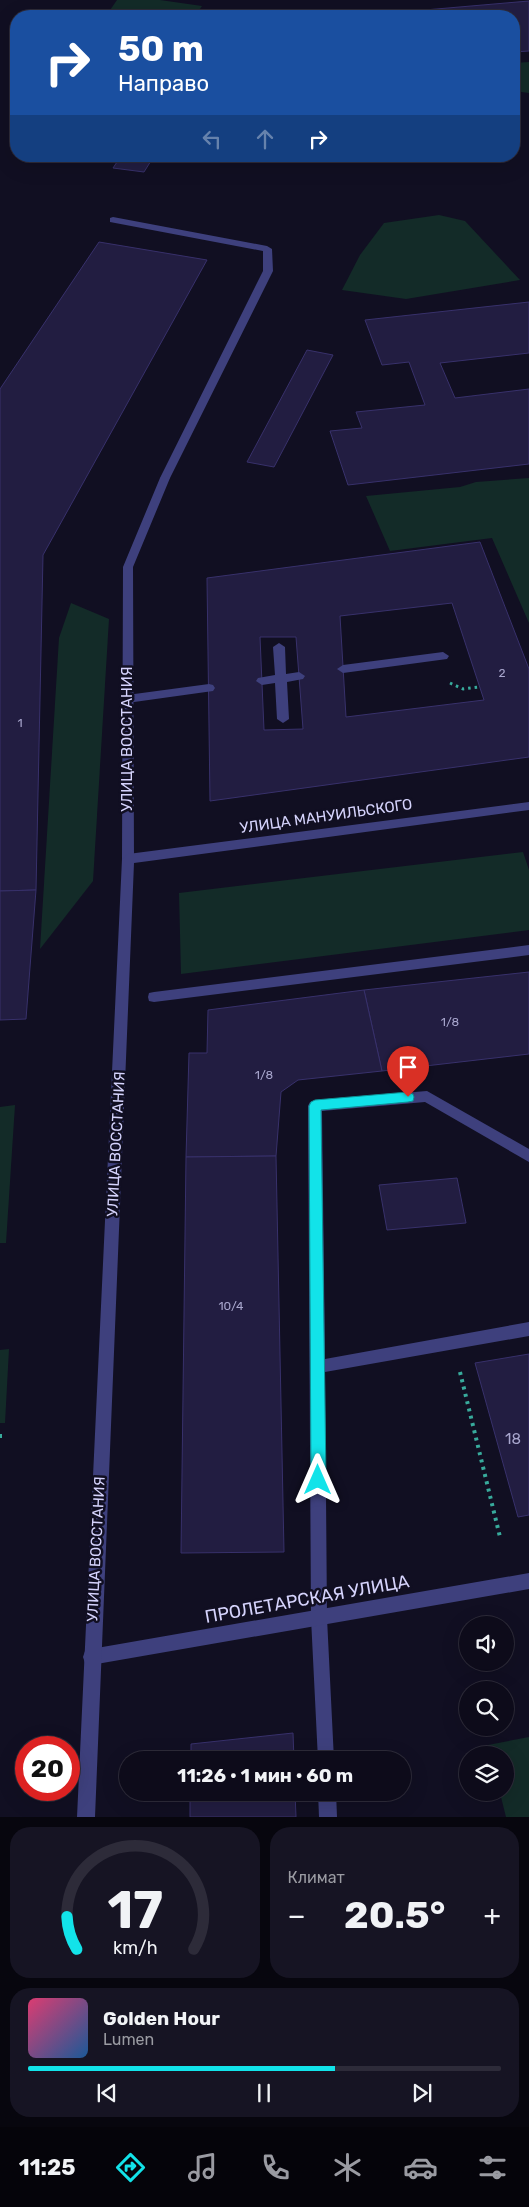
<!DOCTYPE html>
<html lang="ru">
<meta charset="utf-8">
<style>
:root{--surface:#0d0b1a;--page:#161423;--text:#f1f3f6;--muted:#9a9ba2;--line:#2d2b39;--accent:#12e3e9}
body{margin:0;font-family:Rubik,sans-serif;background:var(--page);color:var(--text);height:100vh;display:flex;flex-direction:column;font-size:19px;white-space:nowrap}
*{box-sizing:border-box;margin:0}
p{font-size:16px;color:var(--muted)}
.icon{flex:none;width:28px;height:28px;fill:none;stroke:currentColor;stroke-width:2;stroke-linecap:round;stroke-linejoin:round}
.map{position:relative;height:1817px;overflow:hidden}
.sheet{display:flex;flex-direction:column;gap:10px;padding:10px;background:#07060e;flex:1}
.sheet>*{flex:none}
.hud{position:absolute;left:10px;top:10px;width:510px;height:152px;border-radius:20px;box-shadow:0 5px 20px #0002,0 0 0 1px var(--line);background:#1a4fa0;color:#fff;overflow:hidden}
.fabs{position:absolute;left:459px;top:1616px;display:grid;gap:10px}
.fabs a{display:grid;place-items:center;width:55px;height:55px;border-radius:50%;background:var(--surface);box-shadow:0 5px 20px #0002,0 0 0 1px var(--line);font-size:25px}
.speed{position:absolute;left:15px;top:1736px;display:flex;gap:10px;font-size:25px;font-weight:700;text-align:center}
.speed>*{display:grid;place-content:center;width:65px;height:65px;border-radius:50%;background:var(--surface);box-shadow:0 5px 20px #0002,0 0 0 1px var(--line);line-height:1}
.speed .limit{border:8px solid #d22;background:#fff;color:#111}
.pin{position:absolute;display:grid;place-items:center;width:42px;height:42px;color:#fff;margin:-51px -21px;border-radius:50% 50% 50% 0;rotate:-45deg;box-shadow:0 0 5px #0007}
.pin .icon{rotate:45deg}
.me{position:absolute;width:55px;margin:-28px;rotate:0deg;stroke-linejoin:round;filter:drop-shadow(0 0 4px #0008)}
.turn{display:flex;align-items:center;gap:18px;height:105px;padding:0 25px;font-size:22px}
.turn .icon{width:65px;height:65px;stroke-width:2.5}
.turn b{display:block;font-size:35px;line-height:42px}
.lanes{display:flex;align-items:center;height:48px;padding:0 25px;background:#0003;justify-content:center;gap:25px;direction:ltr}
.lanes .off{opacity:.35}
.big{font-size:38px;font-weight:700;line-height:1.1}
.sheet .widget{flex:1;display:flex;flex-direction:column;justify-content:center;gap:8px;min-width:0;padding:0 18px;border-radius:20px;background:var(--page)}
.sheet .dial{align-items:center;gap:0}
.dial svg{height:130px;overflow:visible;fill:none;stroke:var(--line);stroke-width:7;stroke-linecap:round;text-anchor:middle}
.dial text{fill:var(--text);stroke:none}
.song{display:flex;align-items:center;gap:15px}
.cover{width:60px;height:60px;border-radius:8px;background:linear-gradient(135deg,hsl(340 70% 55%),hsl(210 70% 35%))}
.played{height:5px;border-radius:2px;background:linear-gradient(90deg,var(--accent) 65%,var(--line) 65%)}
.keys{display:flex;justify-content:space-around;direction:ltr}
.heat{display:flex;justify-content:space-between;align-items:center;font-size:28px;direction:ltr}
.sheet .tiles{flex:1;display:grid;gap:10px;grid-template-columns:1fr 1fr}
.widget:last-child{grid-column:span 2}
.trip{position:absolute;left:119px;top:1751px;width:292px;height:50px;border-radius:25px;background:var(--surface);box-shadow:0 5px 20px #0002,0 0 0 1px var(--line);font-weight:700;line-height:50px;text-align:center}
.dock{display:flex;height:80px;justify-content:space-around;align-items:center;background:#05040a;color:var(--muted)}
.dock .icon{width:35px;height:35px}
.dock .active{color:var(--accent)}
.dock b{font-size:22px;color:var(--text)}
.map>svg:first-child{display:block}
.green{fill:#132b28}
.building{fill:#221d41;stroke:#38316b;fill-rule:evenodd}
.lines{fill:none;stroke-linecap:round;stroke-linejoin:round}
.path-far1{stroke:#38ab9c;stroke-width:3;stroke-dasharray:2.5 4;stroke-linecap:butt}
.path{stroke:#38ab9c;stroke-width:4;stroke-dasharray:3 4.5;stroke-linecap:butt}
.service{fill:#3e407d;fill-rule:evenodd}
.minor{fill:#3e407d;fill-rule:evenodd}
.tertiary{fill:#3e407d;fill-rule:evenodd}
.route{fill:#12e3e9;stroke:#0c9497}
.labels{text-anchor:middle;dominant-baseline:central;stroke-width:5;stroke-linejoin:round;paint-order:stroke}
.number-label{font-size:12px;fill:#a8a6cd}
.street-label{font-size:15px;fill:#d5d3fc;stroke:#110f22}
.near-number-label{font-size:15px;fill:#a8a6cd}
.near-street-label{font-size:18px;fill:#d5d3fc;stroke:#110f22}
</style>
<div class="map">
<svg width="529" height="1817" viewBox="0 0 529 1817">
<rect width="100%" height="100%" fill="#110f22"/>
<g class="green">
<polygon points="117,0 160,0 202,6 195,16 106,16"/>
<polygon points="529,62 529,93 514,91 514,63"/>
<polygon points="439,215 465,221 520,280 406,299 342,290 360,255 384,223"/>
<polygon points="529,478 529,623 492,538 390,551 366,496 460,487 476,482"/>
<polygon points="71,603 109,619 93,881 40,949 59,638"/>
<polygon points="523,852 529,870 529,930 181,974 179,893"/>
<polygon points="15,1105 6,1243 0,1243 0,1107"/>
<polygon points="9,1349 5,1423 0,1423 0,1350"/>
<polygon points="529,1737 529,1817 506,1817 500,1793 505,1792 505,1755 490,1755 488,1745"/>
</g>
<g class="building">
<polygon points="529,1 529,51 514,52 514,16 415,16 413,11"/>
<polygon points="121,156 154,156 144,172 113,168"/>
<polygon points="99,242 207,260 43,555 36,890 0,891 0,389"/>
<polygon points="529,302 529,353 440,363 455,398 529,389 529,464 348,485 330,431 362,428 356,412 425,405 409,362 382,365 365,320"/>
<polygon points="307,350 333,355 274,467 247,462"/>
<path d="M480 542 529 669V757L210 801 207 578ZM452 603 484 700 346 717 340 616ZM260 637H296L303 729 264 730Z"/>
<polygon points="36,890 26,1019 0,1020 0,891"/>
<polygon points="529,972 529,1054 382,1071 364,990"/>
<polygon points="364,990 382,1071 298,1080 281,1092 276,1156 186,1157 189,1053 207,1053 208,1010"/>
<polygon points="276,1156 284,1552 181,1553 186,1157"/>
<polygon points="457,1178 466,1223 387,1230 379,1185"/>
<polygon points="529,1354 529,1515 518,1517 475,1363"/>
<polygon points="293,1733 294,1760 191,1760 191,1744"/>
<polygon points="190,1792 295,1792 296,1817 190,1817"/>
</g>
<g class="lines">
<polyline class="path-far1" points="450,683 463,689 479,687"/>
<g class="path">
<polyline points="460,1372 500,1537"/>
<polyline points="0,1436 2,1436"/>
</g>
<g class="service">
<polygon points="113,217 267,246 272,249 273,271 170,478 165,481 160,478 263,271 263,251 110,222 110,218"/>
<polygon points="279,643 285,647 286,674 299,672 305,676 303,679 287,682 289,719 283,723 277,719 275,683 262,685 256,681 258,678 275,675 273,647"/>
<polygon points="443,652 449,656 447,659 343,673 337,669 343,665"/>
<polygon points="209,684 213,685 215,688 213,691 127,703 121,699 127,695"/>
<polygon points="529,945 529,955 154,1002 149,1001 148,997 149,993 154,992"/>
<polygon points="427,1091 529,1149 529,1162 425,1102 322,1111 325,1359 529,1322 529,1336 325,1372 327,1618 334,1760 318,1760 311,1618 308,1106 310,1102 315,1100"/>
<polygon points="318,1792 336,1792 337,1817 319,1817"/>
</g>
<g class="minor">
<polygon points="165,475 170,478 133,567 134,859 128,864 122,859 123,567 160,478"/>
<polygon points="529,1573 529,1589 91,1665 85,1663 83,1657 85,1651 91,1649"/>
</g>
<polygon class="tertiary" points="529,802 529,810 134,863 95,1817 77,1817 122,859 128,854"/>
</g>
<polygon class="route" points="408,1092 413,1094 414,1097 413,1101 408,1102 321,1110 326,1480 323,1484 318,1486 314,1484 311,1480 309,1106 311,1102 315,1100"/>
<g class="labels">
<g class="number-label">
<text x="502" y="673">2</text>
<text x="20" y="723">1</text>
<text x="450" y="1022">1/8</text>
<text x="264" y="1075">1/8</text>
<text x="231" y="1306">10/4</text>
</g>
<g class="street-label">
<text transform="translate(127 739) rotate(-90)">УЛИЦА ВОССТАНИЯ</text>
<text transform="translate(326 816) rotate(-8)">УЛИЦА МАНУИЛЬСКОГО</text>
<text transform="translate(116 1144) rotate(-87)">УЛИЦА ВОССТАНИЯ</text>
<text transform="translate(96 1549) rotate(-87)">УЛИЦА ВОССТАНИЯ</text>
</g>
<g class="near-number-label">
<text x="513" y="1439">18</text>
</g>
<g class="near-street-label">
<text transform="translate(307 1599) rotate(-10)">ПРОЛЕТАРСКАЯ УЛИЦА</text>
</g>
</g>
</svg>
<div class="fabs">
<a><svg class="icon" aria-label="sound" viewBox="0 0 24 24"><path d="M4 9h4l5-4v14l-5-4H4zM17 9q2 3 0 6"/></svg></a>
<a><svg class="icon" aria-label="search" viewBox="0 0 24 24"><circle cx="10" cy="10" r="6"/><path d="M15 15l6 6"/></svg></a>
<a><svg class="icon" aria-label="layers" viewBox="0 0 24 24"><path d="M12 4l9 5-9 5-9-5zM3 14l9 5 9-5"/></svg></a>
</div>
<div class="speed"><div class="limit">20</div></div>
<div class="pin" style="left:408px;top:1097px;background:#d93025"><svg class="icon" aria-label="arrive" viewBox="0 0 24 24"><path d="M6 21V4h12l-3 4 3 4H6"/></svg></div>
<svg class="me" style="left:318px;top:1480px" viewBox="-20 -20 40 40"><path d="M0-17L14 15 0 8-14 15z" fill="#12e3e9" stroke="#fff" stroke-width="4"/></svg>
<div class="trip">11:26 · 1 мин · 60 m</div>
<div class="hud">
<div class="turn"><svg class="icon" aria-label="right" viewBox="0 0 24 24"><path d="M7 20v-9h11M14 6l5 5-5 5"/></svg><div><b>50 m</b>Направо</div></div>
<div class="lanes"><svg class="icon off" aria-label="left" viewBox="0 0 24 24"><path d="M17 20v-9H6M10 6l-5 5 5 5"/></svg><svg class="icon off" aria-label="ahead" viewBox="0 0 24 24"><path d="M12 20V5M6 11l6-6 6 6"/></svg><svg class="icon" aria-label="right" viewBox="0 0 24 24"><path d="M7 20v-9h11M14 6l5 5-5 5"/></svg></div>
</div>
</div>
<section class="sheet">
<div class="tiles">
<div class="widget dial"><svg viewBox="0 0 100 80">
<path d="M14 69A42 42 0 1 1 86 69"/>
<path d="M14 69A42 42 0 0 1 8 49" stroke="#12e3e9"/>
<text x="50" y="56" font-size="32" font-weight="700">17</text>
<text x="50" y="72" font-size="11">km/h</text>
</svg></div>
<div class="widget"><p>Климат</p>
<div class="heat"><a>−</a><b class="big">20.5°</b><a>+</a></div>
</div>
<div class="widget">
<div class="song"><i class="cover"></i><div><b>Golden Hour</b><p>Lumen</p></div></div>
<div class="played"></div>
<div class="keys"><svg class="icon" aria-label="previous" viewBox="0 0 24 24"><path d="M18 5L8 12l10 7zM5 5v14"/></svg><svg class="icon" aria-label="pause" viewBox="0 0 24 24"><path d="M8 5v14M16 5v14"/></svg><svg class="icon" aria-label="next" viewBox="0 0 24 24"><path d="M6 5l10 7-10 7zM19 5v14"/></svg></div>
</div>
</div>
</section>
<nav class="dock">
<b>11:25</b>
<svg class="icon active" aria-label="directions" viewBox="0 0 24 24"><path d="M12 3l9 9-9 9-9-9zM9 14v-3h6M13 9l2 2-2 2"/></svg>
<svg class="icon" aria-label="music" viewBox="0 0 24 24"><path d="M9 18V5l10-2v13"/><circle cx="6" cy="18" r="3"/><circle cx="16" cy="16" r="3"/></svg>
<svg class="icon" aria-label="phone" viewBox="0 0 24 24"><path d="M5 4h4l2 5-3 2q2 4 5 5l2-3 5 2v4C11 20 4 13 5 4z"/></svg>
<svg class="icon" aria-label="climate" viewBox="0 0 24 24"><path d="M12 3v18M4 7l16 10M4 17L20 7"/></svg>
<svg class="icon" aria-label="car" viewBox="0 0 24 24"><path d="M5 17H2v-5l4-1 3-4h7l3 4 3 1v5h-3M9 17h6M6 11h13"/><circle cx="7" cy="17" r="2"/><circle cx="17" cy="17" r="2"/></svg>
<svg class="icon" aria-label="filters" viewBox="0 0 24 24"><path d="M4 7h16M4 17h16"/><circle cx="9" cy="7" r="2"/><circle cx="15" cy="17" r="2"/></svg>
</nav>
